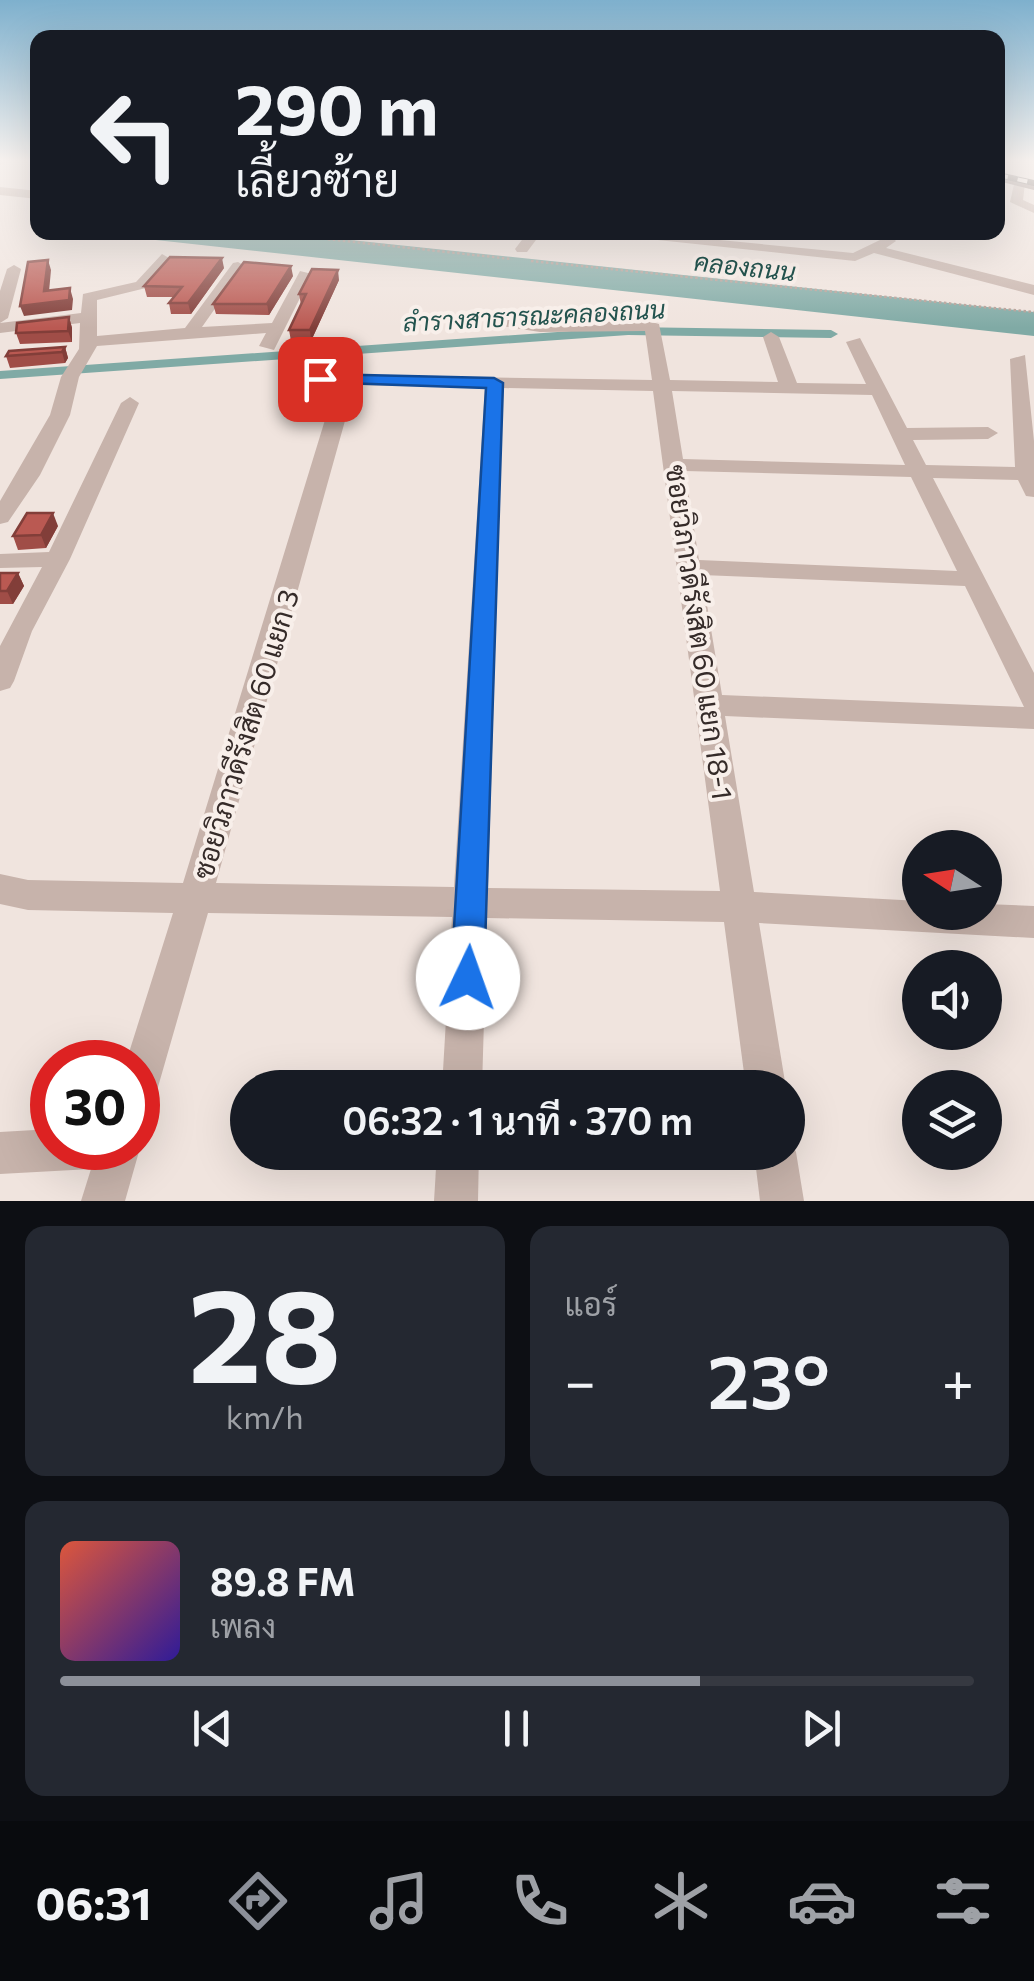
<!DOCTYPE html>
<html lang="th">
<meta charset="utf-8">
<style>
:root{--surface:#171b24;--page:#242831;--text:#f1f3f6;--muted:#9ea1a6;--line:#363941;--accent:#8c9099}
body{margin:0;font-family:Commissioner,Sarabun,sans-serif;background:var(--page);color:var(--text);height:100vh;display:flex;flex-direction:column;font-size:38px;white-space:nowrap}
*{box-sizing:border-box;margin:0}
p{font-size:32px;color:var(--muted)}
.icon{flex:none;width:55px;height:55px;fill:none;stroke:currentColor;stroke-width:2;stroke-linecap:round;stroke-linejoin:round}
.map{position:relative;height:1201px;overflow:hidden}
.panel{display:flex;flex-direction:column;gap:25px;padding:25px;background:#0d0f14;flex:1}
.panel>*{flex:none}
.hud{position:absolute;left:30px;top:30px;width:975px;height:210px;border-radius:20px;box-shadow:0 10px 40px #0002;background:#171b24;color:var(--text);overflow:hidden}
.needle{width:65px;rotate:282deg}
.controls{position:absolute;left:902px;top:830px;display:grid;gap:20px}
.controls a{display:grid;place-items:center;width:100px;height:100px;border-radius:50%;background:var(--surface);box-shadow:0 10px 40px #0002;font-size:50px}
.speed{position:absolute;left:30px;top:1040px;display:flex;gap:20px;font-size:50px;font-weight:700;text-align:center}
.speed>*{display:grid;place-content:center;width:130px;height:130px;border-radius:50%;background:var(--surface);box-shadow:0 10px 40px #0002;line-height:1}
.speed .limit{border:15px solid #d22;background:#fff;color:#111}
.pin{position:absolute;display:grid;place-items:center;width:85px;height:85px;color:#fff;margin:-42px;border-radius:20px;box-shadow:0 5px 15px #0006}
.me{position:absolute;width:110px;margin:-55px;rotate:3deg;stroke-linejoin:round;filter:drop-shadow(0 0 8px #0008)}
.turn{display:flex;align-items:center;gap:35px;height:210px;padding:0 40px;font-size:45px}
.turn .icon{width:130px;height:130px;stroke-width:2.5}
.turn b{display:block;font-size:70px;line-height:85px}
.big{font-size:75px;font-weight:600;line-height:1.1}
.panel .widget{flex:1;display:flex;flex-direction:column;justify-content:center;gap:15px;min-width:0;padding:0 35px;border-radius:20px;background:var(--page)}
.panel .dial{align-items:center;gap:0}
.dial b{font-size:130px;line-height:1}
.song{display:flex;align-items:center;gap:30px}
.cover{width:120px;height:120px;border-radius:15px;background:linear-gradient(135deg,hsl(10 70% 55%),hsl(250 70% 35%))}
.played{height:10px;border-radius:5px;background:linear-gradient(90deg,var(--accent) 70%,var(--line) 70%)}
.keys{display:flex;justify-content:space-around;direction:ltr}
.heat{display:flex;justify-content:space-between;align-items:center;font-size:55px;direction:ltr}
.panel .tiles{flex:1;display:grid;gap:25px;grid-template-columns:1fr 1fr}
.widget:last-child{grid-column:span 2}
.trip{position:absolute;left:230px;top:1070px;width:575px;height:100px;border-radius:50px;background:var(--surface);box-shadow:0 10px 40px #0002;font-weight:600;line-height:100px;text-align:center}
.tabs{display:flex;height:160px;justify-content:space-around;align-items:center;background:#090b0e;color:var(--muted)}
.tabs .icon{width:70px;height:70px}
.tabs .selected{color:var(--accent)}
.tabs b{font-size:45px;color:var(--text)}
.map>svg:first-child{display:block}
.water{fill:#80aaa5}
.lines{fill:none;stroke-linecap:round;stroke-linejoin:round}
.canal{fill:#80aaa5;fill-rule:evenodd}
.path{stroke:#b39d95;stroke-width:2.5;stroke-dasharray:2.5 2.5;stroke-linecap:butt}
.minor{fill:#c7b3ab;fill-rule:evenodd}
.major{fill:#76605c;fill-rule:evenodd}
.rail-casing{stroke:#352b29;stroke-width:6}
.rail{stroke:#f8efea;stroke-width:4;stroke-dasharray:10;stroke-linecap:butt}
.wall{fill:#a04d47}
.shaded-wall{fill:#823e39}
.building{fill:#ba5952;stroke:#823e39;stroke-width:2.5}
.route{fill:#1a73e8;stroke:#114b97;stroke-width:2.5}
.labels{text-anchor:middle;dominant-baseline:central;stroke-width:8;stroke-linejoin:round;paint-order:stroke}
.far-water-label{font-size:25px;font-style:italic;fill:#23534e;stroke:#f8efea}
.street-label{font-size:28px;fill:#352b29;stroke:#f8efea}
</style>
<div class="map">
<svg width="1034" height="1201" viewBox="0 0 1034 1201">
<rect width="100%" height="100%" fill="#f0e4de"/>
<polygon class="water" points="92,233 284,233 1034,312 1034,336"/>
<g class="lines">
<polygon class="canal" points="628,327 831,330 838,334 831,338 628,335 0,379 0,371"/>
<g class="path">
<polyline points="308,237 512,259"/>
<polyline points="531,261 1034,312"/>
</g>
<g class="minor">
<polygon points="0,160 9,160 0,165"/>
<polygon points="998,160 1011,160 998,167"/>
<polygon points="1015,180 1025,183 1023,200 1034,205 1034,213 1010,202"/>
<polygon points="0,187 38,191 38,199 0,195"/>
<polygon points="301,232 294,237 287,233 288,232"/>
<polygon points="528,232 542,232 527,252 517,252 515,249"/>
<polygon points="582,232 637,232 853,253 880,240 872,232 887,232 896,241 886,248 1034,285 1034,295 874,253 855,261"/>
<polygon points="162,254 169,258 146,288 97,300 97,336 185,328 233,263 238,262 245,266 202,327 272,323 300,271 312,274 274,350 259,346 266,333 97,346 79,377 70,415 40,475 8,522 0,524 0,501 50,415 61,377 79,349 80,323 0,333 0,323 81,313 83,294 136,282"/>
<polygon points="14,265 21,269 8,318 0,323 0,291 7,269"/>
<path d="M510 313C546 330 601 321 644 320L659 324 670 380 778 382 763 337 771 332 779 337 797 383 866 384 846 342 860 338 907 428 988 427 998 433 988 439 913 440 926 465 1015 467 1010 359 1025 355 1034 441V497L1026 496 1018 480 933 478 1034 673V729L725 716 754 892 920 901V912H985V904L1034 906V938L759 923 786 1088H746L724 922 487 918 482 1088H442L452 917 208 913 158 1087 152 1101 138 1107V1062H126L173 913 28 910 0 904V874L28 880 183 883 336 384 292 383 286 382V374L652 380 645 331 540 332 502 326V318ZM355 385 485 387 454 887 216 883ZM503 388 653 391 720 891 488 888ZM672 391 872 395 905 465 683 459ZM685 471 911 477 957 571 699 560ZM702 575 965 586 1024 707 722 695Z"/>
<polygon points="130,397 139,403 70,559 32,631 14,681 10,688 0,691 0,646 42,567 0,568 0,554 49,552 121,403"/>
<polygon points="52,1129 52,1148 138,1148 138,1142 140,1148 125,1201 81,1201 91,1169 0,1174 0,1132"/>
<polygon points="788,1136 796,1152 804,1201 760,1201 754,1152 788,1152"/>
<polygon points="437,1152 479,1152 478,1201 434,1201"/>
</g>
<polygon class="major" points="998,174 1034,182 1034,190 998,181"/>
<defs>
<polyline id="rail" points="998,175 1034,183"/>
</defs>
<use href="#rail" class="rail-casing"/>
<use href="#rail" class="rail"/>
</g>
<g class="wall">
<polygon points="224,268 191,314 171,314 169,303 173,297 147,297 144,286"/>
<polygon points="293,276 269,315 216,314 213,304"/>
<polygon points="339,280 311,341 291,341 289,330 301,305 299,294"/>
<polygon points="69,317 72,328 72,342 20,344 16,333"/>
<polygon points="65,347 68,358 65,363 10,368 6,356"/>
<polygon points="58,526 46,548 18,550 13,536"/>
<polygon points="0,573 18,573 24,586 13,604 0,604"/>
</g>
<g class="shaded-wall">
<polygon points="222,258 224,268 191,314 188,303"/>
<polygon points="48,260 51,270 48,302 44,291"/>
<polygon points="291,266 293,276 269,315 267,304"/>
<polygon points="338,270 339,280 311,341 310,330"/>
<polygon points="70,288 73,299 72,310 24,316 20,306"/>
<polygon points="69,317 72,328 72,342 68,331"/>
<polygon points="65,347 68,358 65,363 62,352"/>
<polygon points="53,513 58,526 46,548 41,535"/>
<polygon points="18,573 24,586 13,604 7,591"/>
</g>
<g class="building">
<polygon points="170,257 222,258 188,303 169,303 182,287 144,286"/>
<polygon points="48,260 44,291 70,288 69,300 20,306 28,262"/>
<polygon points="244,262 291,266 267,304 213,304"/>
<polygon points="312,269 338,270 310,330 289,330 306,294 299,294"/>
<polygon points="69,317 68,331 16,333 17,323"/>
<polygon points="65,347 62,352 6,356 9,351"/>
<polygon points="27,513 53,513 41,535 13,536"/>
<polygon points="0,573 18,573 7,591 0,591"/>
</g>
<linearGradient id="sky" x2="0" y2="1"><stop stop-color="#7eb0cd"/><stop offset="0.49" stop-color="#f8f3f0"/><stop offset="1" stop-color="#f8f3f0" stop-opacity="0"/></linearGradient>
<rect width="1034" height="328" fill="url(#sky)"/>
<polygon class="route" points="320,374 494,378 503,383 484,978 480,989 468,993 456,989 451,978 486,388 314,382 314,375"/>
<g class="labels">
<g class="far-water-label">
<text transform="translate(745 266) rotate(6)">คลองถนน</text>
<text transform="translate(534 315) rotate(-3)">ลำรางสาธารณะคลองถนน</text>
</g>
<g class="street-label">
<text transform="translate(700 632) rotate(82)">ซอยวิภาวดีรังสิต 60 แยก 18-1</text>
<text transform="translate(245 734) rotate(-73)">ซอยวิภาวดีรังสิต 60 แยก 3</text>
</g>
</g>
</svg>
<div class="controls">
<a><svg class="needle" viewBox="-14 -14 28 28"><path d="M0-13l5 13h-10z" fill="#e53935"/><path d="M0 13l5-13h-10z" fill="#9ea1a6"/></svg></a>
<a><svg class="icon" aria-label="sound" viewBox="0 0 24 24"><path d="M4 9h4l5-4v14l-5-4H4zM17 9q2 3 0 6"/></svg></a>
<a><svg class="icon" aria-label="layers" viewBox="0 0 24 24"><path d="M12 4l9 5-9 5-9-5zM3 14l9 5 9-5"/></svg></a>
</div>
<div class="speed"><div class="limit">30</div></div>
<div class="pin" style="left:320px;top:379px;background:#d93025"><svg class="icon" aria-label="arrive" viewBox="0 0 24 24"><path d="M6 21V4h12l-3 4 3 4H6"/></svg></div>
<svg class="me" style="left:468px;top:978px" viewBox="-20 -20 40 40"><circle r="19" fill="#fff"/><path d="M0-13L10 11 0 6-10 11z" fill="#1a73e8"/></svg>
<div class="trip">06:32 · 1 นาที · 370 m</div>
<div class="hud">
<div class="turn"><svg class="icon" aria-label="left" viewBox="0 0 24 24"><path d="M17 20v-9H6M10 6l-5 5 5 5"/></svg><div><b>290 m</b>เลี้ยวซ้าย</div></div>
</div>
</div>
<section class="panel">
<div class="tiles">
<div class="widget dial"><b>28</b><p>km/h</p></div>
<div class="widget"><p>แอร์</p>
<div class="heat"><a>−</a><b class="big">23°</b><a>+</a></div>
</div>
<div class="widget">
<div class="song"><i class="cover"></i><div><b>89.8 FM</b><p>เพลง</p></div></div>
<div class="played"></div>
<div class="keys"><svg class="icon" aria-label="previous" viewBox="0 0 24 24"><path d="M18 5L8 12l10 7zM5 5v14"/></svg><svg class="icon" aria-label="pause" viewBox="0 0 24 24"><path d="M8 5v14M16 5v14"/></svg><svg class="icon" aria-label="next" viewBox="0 0 24 24"><path d="M6 5l10 7-10 7zM19 5v14"/></svg></div>
</div>
</div>
</section>
<nav class="tabs">
<b>06:31</b>
<svg class="icon selected" aria-label="directions" viewBox="0 0 24 24"><path d="M12 3l9 9-9 9-9-9zM9 14v-3h6M13 9l2 2-2 2"/></svg>
<svg class="icon" aria-label="music" viewBox="0 0 24 24"><path d="M9 18V5l10-2v13"/><circle cx="6" cy="18" r="3"/><circle cx="16" cy="16" r="3"/></svg>
<svg class="icon" aria-label="phone" viewBox="0 0 24 24"><path d="M5 4h4l2 5-3 2q2 4 5 5l2-3 5 2v4C11 20 4 13 5 4z"/></svg>
<svg class="icon" aria-label="climate" viewBox="0 0 24 24"><path d="M12 3v18M4 7l16 10M4 17L20 7"/></svg>
<svg class="icon" aria-label="car" viewBox="0 0 24 24"><path d="M5 17H2v-5l4-1 3-4h7l3 4 3 1v5h-3M9 17h6M6 11h13"/><circle cx="7" cy="17" r="2"/><circle cx="17" cy="17" r="2"/></svg>
<svg class="icon" aria-label="filters" viewBox="0 0 24 24"><path d="M4 7h16M4 17h16"/><circle cx="9" cy="7" r="2"/><circle cx="15" cy="17" r="2"/></svg>
</nav>
